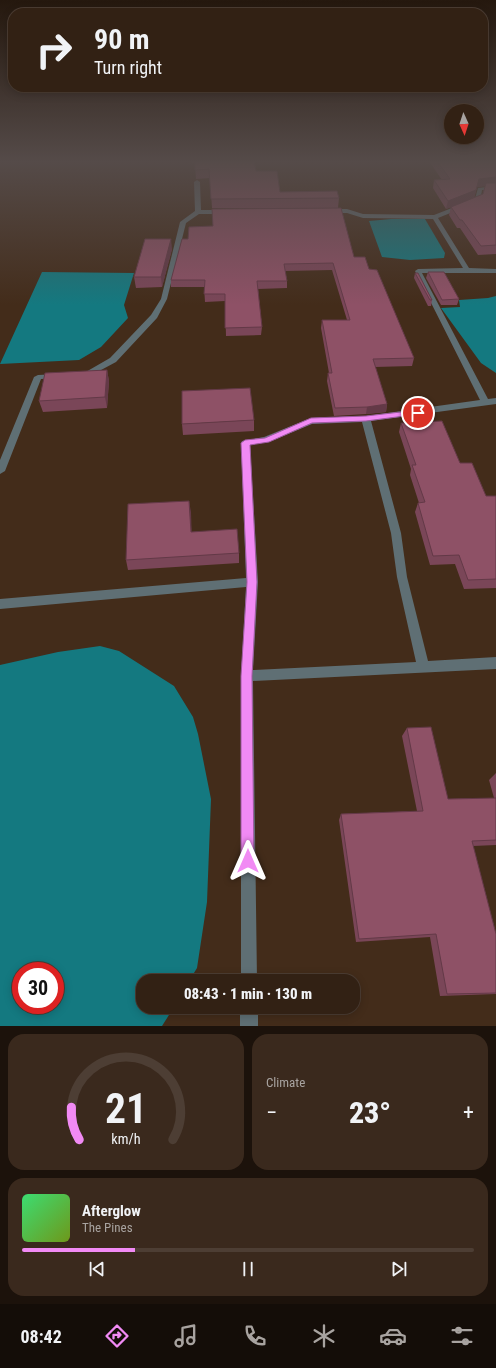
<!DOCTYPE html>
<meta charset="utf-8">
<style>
:root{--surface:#322114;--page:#3a291d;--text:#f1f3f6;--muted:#a8a3a0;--line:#4d3e34;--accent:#f18af4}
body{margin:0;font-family:"Roboto Condensed",sans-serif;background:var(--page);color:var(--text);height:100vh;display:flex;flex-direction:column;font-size:15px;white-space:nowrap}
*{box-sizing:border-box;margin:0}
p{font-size:13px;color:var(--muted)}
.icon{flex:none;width:22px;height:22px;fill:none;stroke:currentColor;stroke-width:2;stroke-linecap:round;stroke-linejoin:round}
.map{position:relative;height:1026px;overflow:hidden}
.panel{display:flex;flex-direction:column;gap:8px;padding:8px;background:#1c120b;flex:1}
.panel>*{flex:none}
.guide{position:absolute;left:8px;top:8px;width:480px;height:84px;border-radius:16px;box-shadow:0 2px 10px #0003,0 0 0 1px var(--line);background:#322114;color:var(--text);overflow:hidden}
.needle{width:26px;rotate:177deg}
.fabs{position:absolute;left:444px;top:104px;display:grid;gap:8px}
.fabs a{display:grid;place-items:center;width:40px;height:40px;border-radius:50%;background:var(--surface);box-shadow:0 2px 10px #0003,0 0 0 1px var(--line);font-size:20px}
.speed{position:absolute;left:12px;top:962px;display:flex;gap:8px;font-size:20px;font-weight:700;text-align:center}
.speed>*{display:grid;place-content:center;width:52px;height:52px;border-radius:50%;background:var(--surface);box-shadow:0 2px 10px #0003,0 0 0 1px var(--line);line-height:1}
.speed .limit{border:6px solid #d22;background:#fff;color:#111}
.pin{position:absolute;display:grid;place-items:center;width:34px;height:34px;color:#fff;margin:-17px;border:2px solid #fff;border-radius:50%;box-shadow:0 1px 4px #0007}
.me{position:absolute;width:44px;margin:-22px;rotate:0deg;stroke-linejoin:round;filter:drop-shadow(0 0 3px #0008)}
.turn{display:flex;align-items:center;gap:14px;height:84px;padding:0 20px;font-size:18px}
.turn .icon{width:52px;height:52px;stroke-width:2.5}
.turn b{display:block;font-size:28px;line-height:34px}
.big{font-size:30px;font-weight:800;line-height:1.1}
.panel .tile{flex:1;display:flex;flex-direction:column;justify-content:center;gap:6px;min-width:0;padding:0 14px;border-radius:16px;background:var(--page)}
.panel .dial{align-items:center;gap:0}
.dial svg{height:104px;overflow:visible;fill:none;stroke:var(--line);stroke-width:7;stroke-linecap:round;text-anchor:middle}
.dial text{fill:var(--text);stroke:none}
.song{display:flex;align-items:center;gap:12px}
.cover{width:48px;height:48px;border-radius:6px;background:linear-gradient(135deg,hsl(140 70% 55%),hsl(80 70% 35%))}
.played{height:4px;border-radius:2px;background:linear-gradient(90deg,var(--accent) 25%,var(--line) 25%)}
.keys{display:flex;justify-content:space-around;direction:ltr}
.heat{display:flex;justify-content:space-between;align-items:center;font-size:22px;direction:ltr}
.panel .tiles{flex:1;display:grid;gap:8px;grid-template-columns:1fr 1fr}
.tile:last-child{grid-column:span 2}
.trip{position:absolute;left:136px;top:974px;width:224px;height:40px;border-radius:16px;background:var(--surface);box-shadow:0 2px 10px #0003,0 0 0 1px var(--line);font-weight:800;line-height:40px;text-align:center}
.menu{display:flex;height:64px;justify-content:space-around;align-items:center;background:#140d08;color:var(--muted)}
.menu .icon{width:28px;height:28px}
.menu .selected{color:var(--accent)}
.menu b{font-size:18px;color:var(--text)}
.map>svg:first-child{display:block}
.water{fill:#147980;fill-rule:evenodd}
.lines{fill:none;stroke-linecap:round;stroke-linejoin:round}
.minor{fill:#5f6f74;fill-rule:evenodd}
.wall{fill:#7a4658;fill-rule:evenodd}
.shaded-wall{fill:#633947}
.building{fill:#8e5166;stroke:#633947}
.route{fill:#f18af4;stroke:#9d5a9f}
</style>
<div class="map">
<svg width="496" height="1026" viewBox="0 0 496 1026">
<rect width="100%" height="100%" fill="#432c1a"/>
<g class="water">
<polygon points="391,219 425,219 445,253 444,258 410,260 382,257 369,221"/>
<polygon points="42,272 134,273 124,305 128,318 101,347 79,360 0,364"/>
<polygon points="496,296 496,373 481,363 441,308 460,307 459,300 488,298"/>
<path d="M100 646 119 651 174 686 193 717 198 734 211 799 207 902 197 968 189 981H143V1007H174L162 1026H0V665L58 652ZM21 971H55V1005H21Z"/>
</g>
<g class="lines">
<g class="minor">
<polygon points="197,180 200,182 201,210 224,210 227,212 224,214 199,214 186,223 167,299 157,318 116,362 88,377 77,377 77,373 84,373 110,358 151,315 161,299 180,222 195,211 194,182"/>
<path d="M496 186V190H482L480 201 438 218 469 268 496 269V273H422L488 399 496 398V404L371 421 401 533 407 577 428 661 496 657V669L253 681 257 981H241V676L246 587 0 609V599L246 578 241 443 242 441 264 437 311 418 366 416 480 400 415 271 418 269 463 268 433 219 363 218 347 213H328L325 211 328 209H347L363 214 434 215 475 199 478 188ZM362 422 391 533 397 577 416 662 253 670 258 582 250 445 269 442 312 424Z"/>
<polygon points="58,374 62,376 61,378 41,379 5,471 0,474 0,460 34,377 38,375"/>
<rect x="240" y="1007" width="18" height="19"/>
</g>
</g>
<g class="wall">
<polygon points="191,161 254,161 256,171 280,192 339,198 338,208 212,208 210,178 196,179 195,163 192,163"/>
<path d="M429 161H496V254L478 255 460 228H457L449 215 451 207 464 202 446 209 433 188 434 180H442ZM485 186 483 194 474 198 477 187Z"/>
<polygon points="188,239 354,257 369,269 414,358 412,366 375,367 387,404 386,412 366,414 334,416 327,381 328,373 329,373 321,328 322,320 347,320 332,270 285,271 287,281 287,288 258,289 262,327 261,335 226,336 225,301 205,302 204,287 171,287 171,280"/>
<polygon points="172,249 162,287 136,288 134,277"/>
<polygon points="428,272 459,299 457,305 441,305 426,278"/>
<polygon points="415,273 432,300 431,306 428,306 414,278"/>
<polygon points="107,370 109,381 107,408 43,412 39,401"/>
<polygon points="254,420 254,431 183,435 182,424"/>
<polygon points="401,423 460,463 486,496 496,496 496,588 464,589 455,564 430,565 415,512 418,503 419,503 410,475 411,469 399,432"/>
<polygon points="189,501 191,532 239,553 239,563 128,570 126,560"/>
<polygon points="407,728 448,799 494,798 489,780 496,773 496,845 473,846 496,934 496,994 440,996 430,937 356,942 339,820 341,814 417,811 402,736"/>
</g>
<g class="shaded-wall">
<polygon points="496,177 496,185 477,187 474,198 446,209 448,201 479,179"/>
<polygon points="171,239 172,249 162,287 161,277"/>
<polygon points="107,370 109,381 107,408 105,397"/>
<polygon points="387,404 386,412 366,414 367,407"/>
<polygon points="189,501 191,512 192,542 191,532"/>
</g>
<g class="building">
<polygon points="195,161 254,161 256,171 277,171 280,192 337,191 339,198 211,199 209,169 195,170"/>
<polygon points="437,161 496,161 496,177 479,179 476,190 448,201 434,180 450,179"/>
<polygon points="486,183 496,183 496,245 481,246 462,220 460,220 451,207 483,194"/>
<polygon points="341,208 354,257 365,257 369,269 377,270 414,358 373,359 387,404 367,407 335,408 328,373 332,373 322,320 350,320 333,263 284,264 287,281 257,281 262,327 225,328 225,294 204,294 205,280 171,280 182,239 188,239 189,227 213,226 212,209"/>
<polygon points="145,239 171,239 161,277 134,277"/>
<polygon points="428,272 444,272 459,299 442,300"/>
<polygon points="415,273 418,273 432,300 430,300"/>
<polygon points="107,370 105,397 39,401 45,373"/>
<polygon points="250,388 254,420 182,424 182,391"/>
<polygon points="442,421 460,463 472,463 486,496 496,496 496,579 468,580 459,555 433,556 418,503 425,502 412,465 416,465 401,423"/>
<polygon points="189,501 191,532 237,529 239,553 126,560 128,504"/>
<polygon points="431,727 448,799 496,798 496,840 472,841 496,934 496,993 447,994 436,934 359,939 341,814 423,811 407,728"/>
</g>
<linearGradient id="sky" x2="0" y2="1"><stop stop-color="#25180e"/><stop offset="0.53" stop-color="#554b49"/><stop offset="1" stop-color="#554b49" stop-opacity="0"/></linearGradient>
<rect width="496" height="305" fill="url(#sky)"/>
<polygon class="route" points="418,410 422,413 420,414 366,421 312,423 269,442 250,445 257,582 252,676 254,861 252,866 248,868 243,866 241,861 241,676 247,582 241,443 245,440 265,438 311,418 366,416"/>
</svg>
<div class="fabs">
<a><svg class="needle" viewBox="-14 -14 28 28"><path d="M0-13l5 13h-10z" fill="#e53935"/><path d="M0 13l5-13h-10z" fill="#a8a3a0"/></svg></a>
</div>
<div class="speed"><div class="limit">30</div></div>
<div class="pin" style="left:418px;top:413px;background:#d93025"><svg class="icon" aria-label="arrive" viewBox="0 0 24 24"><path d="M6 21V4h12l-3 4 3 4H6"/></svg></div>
<svg class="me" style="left:248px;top:861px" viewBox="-20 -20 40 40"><path d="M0-17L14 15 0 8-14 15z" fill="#f18af4" stroke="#fff" stroke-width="4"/></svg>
<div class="trip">08:43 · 1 min · 130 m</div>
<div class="guide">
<div class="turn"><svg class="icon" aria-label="right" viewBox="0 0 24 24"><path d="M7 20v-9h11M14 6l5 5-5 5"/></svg><div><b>90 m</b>Turn right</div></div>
</div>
</div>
<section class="panel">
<div class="tiles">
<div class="tile dial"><svg viewBox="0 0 100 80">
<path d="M14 69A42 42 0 1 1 86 69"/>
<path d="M14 69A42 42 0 0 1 8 44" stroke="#f18af4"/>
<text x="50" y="56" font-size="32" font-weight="700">21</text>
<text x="50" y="72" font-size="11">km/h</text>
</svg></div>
<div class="tile"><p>Climate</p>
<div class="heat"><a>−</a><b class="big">23°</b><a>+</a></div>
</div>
<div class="tile">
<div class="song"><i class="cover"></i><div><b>Afterglow</b><p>The Pines</p></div></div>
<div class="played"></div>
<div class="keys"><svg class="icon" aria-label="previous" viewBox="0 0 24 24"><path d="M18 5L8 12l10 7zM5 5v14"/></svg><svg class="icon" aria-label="pause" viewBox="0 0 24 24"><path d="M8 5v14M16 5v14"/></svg><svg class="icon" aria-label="next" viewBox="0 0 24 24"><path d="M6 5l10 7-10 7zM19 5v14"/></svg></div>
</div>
</div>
</section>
<nav class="menu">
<b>08:42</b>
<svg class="icon selected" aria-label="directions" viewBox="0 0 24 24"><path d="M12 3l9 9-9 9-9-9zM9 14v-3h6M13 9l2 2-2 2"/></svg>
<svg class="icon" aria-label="music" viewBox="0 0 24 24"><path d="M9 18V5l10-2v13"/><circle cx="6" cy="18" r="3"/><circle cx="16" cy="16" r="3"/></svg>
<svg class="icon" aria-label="phone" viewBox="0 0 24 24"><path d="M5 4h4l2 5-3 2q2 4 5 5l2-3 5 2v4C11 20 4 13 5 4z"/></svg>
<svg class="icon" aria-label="climate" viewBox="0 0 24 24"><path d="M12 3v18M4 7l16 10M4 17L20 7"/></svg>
<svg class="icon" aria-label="car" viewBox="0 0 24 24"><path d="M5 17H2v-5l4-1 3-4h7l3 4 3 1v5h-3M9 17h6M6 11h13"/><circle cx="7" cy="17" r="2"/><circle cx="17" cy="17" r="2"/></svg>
<svg class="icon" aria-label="filters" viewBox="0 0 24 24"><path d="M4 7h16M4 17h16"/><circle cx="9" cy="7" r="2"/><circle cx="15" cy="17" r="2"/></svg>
</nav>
